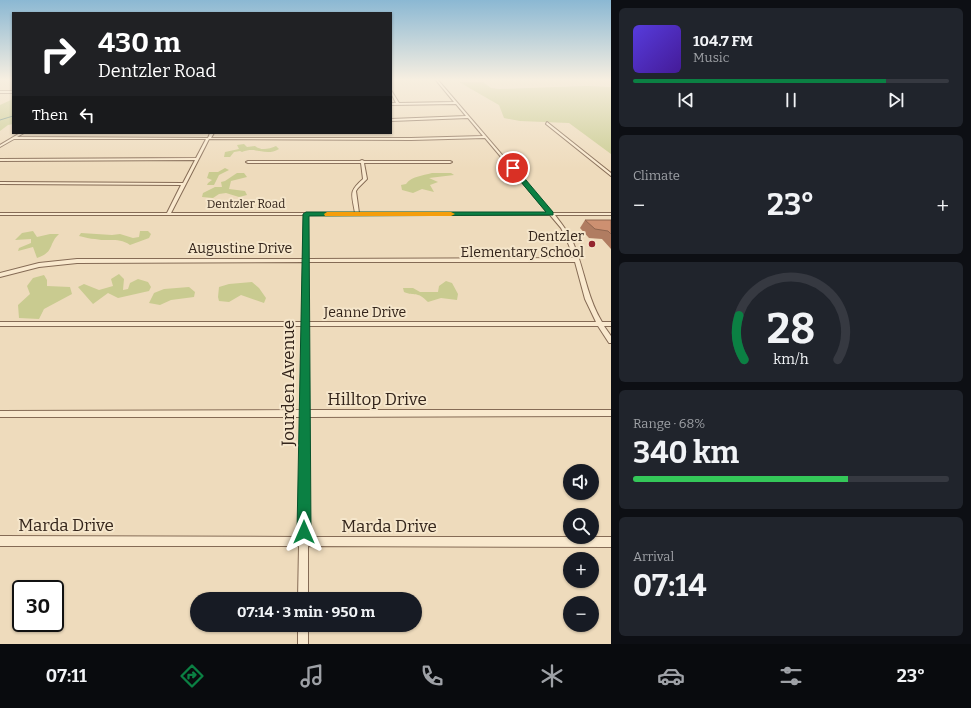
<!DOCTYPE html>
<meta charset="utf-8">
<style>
:root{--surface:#171b24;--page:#20242c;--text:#f1f3f6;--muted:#9ea1a6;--line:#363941;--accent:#0b8043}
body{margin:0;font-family:Bitter,serif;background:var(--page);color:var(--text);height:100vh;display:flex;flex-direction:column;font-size:15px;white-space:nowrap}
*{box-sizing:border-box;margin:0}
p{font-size:13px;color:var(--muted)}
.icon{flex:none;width:22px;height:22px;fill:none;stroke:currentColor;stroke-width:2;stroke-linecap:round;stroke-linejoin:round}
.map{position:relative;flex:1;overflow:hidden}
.side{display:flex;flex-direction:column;gap:8px;padding:8px;background:#0d0f14;width:360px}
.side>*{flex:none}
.top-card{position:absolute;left:12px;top:12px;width:380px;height:122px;border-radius:0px;box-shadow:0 1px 3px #0004;background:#202124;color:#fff;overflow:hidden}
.buttons{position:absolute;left:563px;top:464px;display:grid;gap:8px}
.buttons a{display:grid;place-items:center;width:36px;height:36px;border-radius:50%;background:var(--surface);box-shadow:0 1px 3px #0004;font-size:20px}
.speed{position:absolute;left:12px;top:580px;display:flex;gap:8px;font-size:20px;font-weight:700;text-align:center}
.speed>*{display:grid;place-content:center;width:52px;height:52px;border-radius:50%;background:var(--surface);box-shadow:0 1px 3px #0004;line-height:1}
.speed .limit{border:2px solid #111;border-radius:6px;background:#fff;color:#111}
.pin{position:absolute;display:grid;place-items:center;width:34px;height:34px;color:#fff;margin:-17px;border:2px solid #fff;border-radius:50%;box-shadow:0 1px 4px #0007}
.me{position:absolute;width:44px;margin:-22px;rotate:0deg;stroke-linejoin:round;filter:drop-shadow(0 0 3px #0008)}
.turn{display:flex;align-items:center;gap:14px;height:84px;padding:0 20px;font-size:18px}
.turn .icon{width:52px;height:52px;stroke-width:2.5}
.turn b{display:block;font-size:28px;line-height:34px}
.then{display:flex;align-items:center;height:38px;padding:0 20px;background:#0003;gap:8px;font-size:15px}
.big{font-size:30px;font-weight:700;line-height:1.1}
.side .tile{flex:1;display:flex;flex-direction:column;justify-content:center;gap:6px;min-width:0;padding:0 14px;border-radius:6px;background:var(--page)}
.side .dial{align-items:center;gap:0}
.dial svg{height:104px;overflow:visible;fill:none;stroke:var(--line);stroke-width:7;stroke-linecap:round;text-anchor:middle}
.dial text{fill:var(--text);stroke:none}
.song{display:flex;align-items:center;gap:12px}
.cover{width:48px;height:48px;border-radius:6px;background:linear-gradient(135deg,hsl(250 70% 55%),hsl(260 70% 35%))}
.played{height:4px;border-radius:2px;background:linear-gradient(90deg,var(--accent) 80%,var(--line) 80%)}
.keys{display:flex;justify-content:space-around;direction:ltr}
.heat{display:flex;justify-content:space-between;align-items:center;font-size:22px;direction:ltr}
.charge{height:6px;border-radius:3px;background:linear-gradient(90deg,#34c759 68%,var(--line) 0)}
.trip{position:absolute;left:190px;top:592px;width:232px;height:40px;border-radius:20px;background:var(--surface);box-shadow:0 1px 3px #0004;font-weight:700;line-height:40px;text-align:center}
.tabs{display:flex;height:64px;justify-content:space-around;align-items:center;background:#090b0e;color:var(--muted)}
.tabs .icon{width:28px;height:28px}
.tabs .selected{color:var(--accent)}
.tabs b{font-size:18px;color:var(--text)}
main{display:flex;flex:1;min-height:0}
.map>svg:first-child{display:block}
.green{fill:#c9cb90}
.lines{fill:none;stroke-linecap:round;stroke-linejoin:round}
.stream{stroke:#688c80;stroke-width:1}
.minor-casing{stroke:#856b55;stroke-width:2}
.minor{fill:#f9e9ce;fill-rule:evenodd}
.wall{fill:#b07c61}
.building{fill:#cd9071;stroke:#90654f}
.route{fill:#0b8043;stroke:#07532c}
.slow{fill:#f59e0b}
.poi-dot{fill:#94252e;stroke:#f5e6cb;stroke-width:1.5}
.labels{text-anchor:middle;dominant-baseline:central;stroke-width:4;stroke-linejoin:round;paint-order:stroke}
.far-street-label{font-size:12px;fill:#34251b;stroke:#f5e6cb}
.poi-label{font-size:14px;fill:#34251b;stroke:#f5e6cb;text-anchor:end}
.street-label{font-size:14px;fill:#34251b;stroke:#f5e6cb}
.near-street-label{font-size:17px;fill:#34251b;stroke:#f5e6cb}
</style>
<main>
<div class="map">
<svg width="611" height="644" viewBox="0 0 611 644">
<rect width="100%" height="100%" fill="#eedbbc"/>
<g class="green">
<polygon points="459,82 483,82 491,88 499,89 587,86 611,87 611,154 569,123 520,121 504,118 499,105"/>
<polygon points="13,99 13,124 8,125 0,131 0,105"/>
<path d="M244 144 247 147 255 146C261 151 269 149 276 146L279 149C265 157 257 146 242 152L240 151 234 152 230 157H224L225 152 239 149 237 145Z"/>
<polygon points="225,168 229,170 219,175 214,185 207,185 208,183 212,180 207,178 209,172 218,172"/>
<polygon points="237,173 244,173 247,177 231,181 229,189 245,191 247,195 239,197 226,193 219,194 213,198 202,197 203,193 215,187 222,187 221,182 225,181"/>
<path d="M432 173H451L454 175 429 178 438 182 430 185 434 192 422 189 413 193 402 190 401 185 406 184C412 176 422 176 432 173Z"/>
<path d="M33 231 37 237 50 234H59C48 244 55 252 37 258L33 247 18 251 19 248 31 243V239L15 240 22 233Z"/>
<path d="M140 231H148L151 234 149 238 130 245C118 237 108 242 95 239 90 239 85 237 79 236L81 233 112 235 120 234 133 238 139 237Z"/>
<polygon points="119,274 124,279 123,290 128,289 130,283 138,279 148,282 151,287 149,291 118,298 108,293 93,304 78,287 84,284 99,290 113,286 111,279"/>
<polygon points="44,275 47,280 47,286 70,287 72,294 44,309 39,319 19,318 18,305 30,294 27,286 33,278"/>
<path d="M446 281 452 283 458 294 457 300 441 298 428 302C416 290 415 297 404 292L403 288H413L420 292H438L439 286Z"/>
<polygon points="252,282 259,288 266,298 264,303 241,295 229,302 219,301 218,297 219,287 229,284"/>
<polygon points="189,287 195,292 194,297 171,300 160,305 149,303 154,293 164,289"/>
</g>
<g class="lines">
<polyline class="stream" points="0,120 13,116"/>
<defs>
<g id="minor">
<path d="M435 79H437L552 213H611V215H555C561 223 566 229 571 238 584 265 586 296 602 322H611V326H604L611 336V343H609L598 326H308V410H611V416L308 417V537H611V547L308 546V599H298L299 546H0V536L299 537 301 417H0V411L301 410 302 326H0V322H302L303 262 77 263 39 267 0 277V273L39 263 77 259H303L304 215H0V213H167L181 185 0 184V182L183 183 195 160 0 161V159L196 158 206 139H14L0 147V145L20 133H24L17 137 208 138 210 133H214L211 138H411L483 136 468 118 391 121V119L466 116 456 104 391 105V103H396L391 93V90L399 103 454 102ZM485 138 548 213H359L356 191 358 188 367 179 364 163H450L452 162 450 161H364L362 160 360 161H248L246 162 248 163H361L363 179C348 192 352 194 355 213H171L205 147 209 139 411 140ZM308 215H550L561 228 566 238 574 258 308 259ZM308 262H575L585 299 596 322H308Z"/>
<rect x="0" y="91" width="13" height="2"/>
<polygon points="547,122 611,173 611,176 546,124"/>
<rect x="298" y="625" width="10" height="19"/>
</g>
</defs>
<use href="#minor" class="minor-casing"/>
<use href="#minor" class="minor"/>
</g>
<polygon class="wall" points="585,220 611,220 611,249 602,239 589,238 580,228"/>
<polygon class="building" points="585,220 611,220 611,234 608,231 595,229"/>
<linearGradient id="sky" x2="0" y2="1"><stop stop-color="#8bb8d3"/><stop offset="0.47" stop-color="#f7efe1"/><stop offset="1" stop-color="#f7efe1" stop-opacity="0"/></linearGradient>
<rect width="611" height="169" fill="url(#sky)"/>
<polygon class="route" points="511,167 515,167 553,212 553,215 309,216 311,532 309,537 304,539 299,537 297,532 303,214 306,212 546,212 511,170"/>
<polygon class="slow" points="327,212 451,212 455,214 451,216 325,216 324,214"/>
<circle class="poi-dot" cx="592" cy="244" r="4"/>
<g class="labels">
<g class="far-street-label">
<text x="246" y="204">Dentzler Road</text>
</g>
<g class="poi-label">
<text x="584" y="236">Dentzler<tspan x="584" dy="16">Elementary School</tspan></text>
</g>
<g class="street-label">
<text x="240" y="248">Augustine Drive</text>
<text x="365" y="312">Jeanne Drive</text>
</g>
<g class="near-street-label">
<text transform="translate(288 383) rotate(-90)">Jourden Avenue</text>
<text x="377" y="399">Hilltop Drive</text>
<text x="66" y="525">Marda Drive</text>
<text x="389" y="526">Marda Drive</text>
</g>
</g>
</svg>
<div class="buttons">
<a><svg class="icon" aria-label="sound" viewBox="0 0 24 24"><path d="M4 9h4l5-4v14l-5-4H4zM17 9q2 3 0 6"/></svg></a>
<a><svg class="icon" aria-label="search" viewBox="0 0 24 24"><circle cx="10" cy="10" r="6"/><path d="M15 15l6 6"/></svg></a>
<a>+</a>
<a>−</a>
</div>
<div class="speed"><div class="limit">30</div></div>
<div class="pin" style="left:513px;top:168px;background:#d93025"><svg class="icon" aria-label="arrive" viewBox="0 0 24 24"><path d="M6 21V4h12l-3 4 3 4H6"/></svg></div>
<svg class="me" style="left:304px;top:532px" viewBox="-20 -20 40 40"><path d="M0-17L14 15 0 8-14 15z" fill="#0b8043" stroke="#fff" stroke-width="4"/></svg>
<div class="trip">07:14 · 3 min · 950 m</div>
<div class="top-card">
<div class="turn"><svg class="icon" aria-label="right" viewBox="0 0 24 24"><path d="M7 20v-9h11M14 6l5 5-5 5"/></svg><div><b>430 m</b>Dentzler Road</div></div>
<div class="then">Then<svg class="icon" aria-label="left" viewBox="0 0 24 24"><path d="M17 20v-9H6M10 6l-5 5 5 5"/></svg></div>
</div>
</div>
<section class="side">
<div class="tile">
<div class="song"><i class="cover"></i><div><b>104.7 FM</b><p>Music</p></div></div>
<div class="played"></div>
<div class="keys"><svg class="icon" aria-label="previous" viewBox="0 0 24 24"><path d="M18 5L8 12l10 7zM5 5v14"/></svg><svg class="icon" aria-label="pause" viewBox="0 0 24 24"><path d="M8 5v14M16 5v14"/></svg><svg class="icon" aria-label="next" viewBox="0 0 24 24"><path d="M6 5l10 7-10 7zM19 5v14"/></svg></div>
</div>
<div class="tile"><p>Climate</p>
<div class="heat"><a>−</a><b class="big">23°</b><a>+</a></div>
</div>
<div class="tile dial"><svg viewBox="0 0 100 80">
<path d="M14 69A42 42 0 1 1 86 69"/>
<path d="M14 69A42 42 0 0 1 10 35" stroke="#0b8043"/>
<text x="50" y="56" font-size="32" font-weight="700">28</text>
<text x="50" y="72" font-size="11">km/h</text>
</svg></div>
<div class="tile"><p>Range · 68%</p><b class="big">340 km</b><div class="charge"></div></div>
<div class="tile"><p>Arrival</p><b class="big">07:14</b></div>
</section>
</main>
<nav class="tabs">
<b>07:11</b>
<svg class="icon selected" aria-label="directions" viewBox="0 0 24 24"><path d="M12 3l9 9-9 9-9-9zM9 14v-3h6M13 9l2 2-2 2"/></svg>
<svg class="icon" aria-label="music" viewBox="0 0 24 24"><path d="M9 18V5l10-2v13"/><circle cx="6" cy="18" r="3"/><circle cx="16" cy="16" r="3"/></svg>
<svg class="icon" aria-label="phone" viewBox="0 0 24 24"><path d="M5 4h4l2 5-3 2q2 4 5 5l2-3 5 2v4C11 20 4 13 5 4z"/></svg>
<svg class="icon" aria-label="climate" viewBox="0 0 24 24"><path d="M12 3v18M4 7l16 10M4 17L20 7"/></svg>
<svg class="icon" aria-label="car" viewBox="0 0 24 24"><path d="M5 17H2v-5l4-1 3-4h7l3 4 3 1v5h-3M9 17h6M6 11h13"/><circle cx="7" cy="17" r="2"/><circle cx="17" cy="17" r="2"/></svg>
<svg class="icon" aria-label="filters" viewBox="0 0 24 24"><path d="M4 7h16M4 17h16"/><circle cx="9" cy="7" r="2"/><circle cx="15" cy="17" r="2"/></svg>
<b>23°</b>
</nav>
